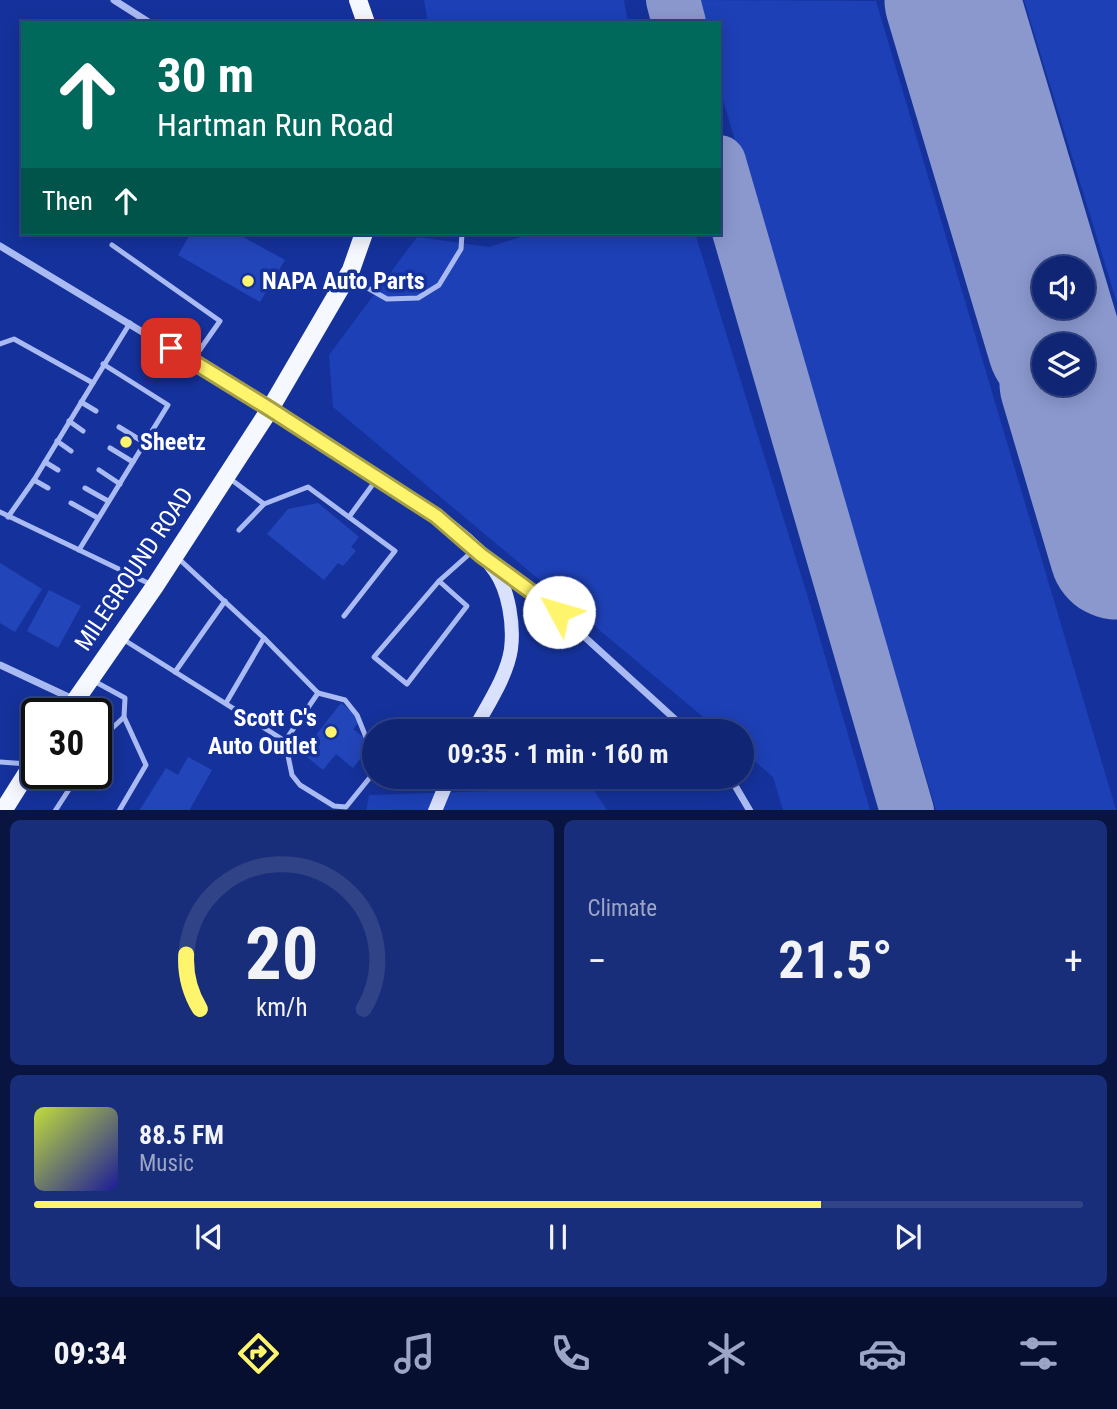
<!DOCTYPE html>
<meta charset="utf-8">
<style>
:root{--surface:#102675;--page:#192e7a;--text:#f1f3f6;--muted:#9ca5c5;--line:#304387;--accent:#fff56c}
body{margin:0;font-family:"Roboto Condensed",sans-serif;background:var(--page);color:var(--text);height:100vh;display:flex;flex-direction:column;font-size:26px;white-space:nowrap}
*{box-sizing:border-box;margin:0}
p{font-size:23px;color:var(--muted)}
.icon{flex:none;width:38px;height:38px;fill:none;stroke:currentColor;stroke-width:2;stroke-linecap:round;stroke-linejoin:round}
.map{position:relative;height:810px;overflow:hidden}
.drawer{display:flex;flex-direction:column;gap:10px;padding:10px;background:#091540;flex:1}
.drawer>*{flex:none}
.guide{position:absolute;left:21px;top:21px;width:700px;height:214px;border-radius:0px;box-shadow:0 4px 18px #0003,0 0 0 2px var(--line);background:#00695c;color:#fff;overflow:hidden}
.tools{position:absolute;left:1032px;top:256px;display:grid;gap:14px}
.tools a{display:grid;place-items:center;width:63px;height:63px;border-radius:50%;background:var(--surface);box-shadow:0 4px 18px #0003,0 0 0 2px var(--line);font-size:35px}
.speed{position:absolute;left:21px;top:698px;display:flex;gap:14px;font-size:35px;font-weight:700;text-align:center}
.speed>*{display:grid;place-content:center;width:91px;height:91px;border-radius:50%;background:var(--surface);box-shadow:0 4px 18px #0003,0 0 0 2px var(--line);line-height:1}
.speed .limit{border:4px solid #111;border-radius:10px;background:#fff;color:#111}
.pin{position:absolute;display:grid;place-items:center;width:60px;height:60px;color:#fff;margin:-30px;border-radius:14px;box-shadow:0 4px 10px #0006}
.me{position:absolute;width:77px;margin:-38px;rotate:309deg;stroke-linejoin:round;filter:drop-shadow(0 0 5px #0008)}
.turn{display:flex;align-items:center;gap:24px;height:147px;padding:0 21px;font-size:32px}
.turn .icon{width:91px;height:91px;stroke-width:2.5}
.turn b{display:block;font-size:49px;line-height:60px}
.then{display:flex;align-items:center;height:66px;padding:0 21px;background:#0003;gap:14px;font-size:26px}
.big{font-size:52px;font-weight:700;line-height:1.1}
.drawer .tile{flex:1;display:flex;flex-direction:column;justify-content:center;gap:10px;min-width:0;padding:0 24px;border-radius:10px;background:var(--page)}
.drawer .dial{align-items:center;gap:0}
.dial svg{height:182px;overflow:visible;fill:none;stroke:var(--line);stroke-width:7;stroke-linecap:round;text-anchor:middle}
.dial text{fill:var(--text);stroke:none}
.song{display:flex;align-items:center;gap:21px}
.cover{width:84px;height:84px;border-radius:10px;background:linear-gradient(135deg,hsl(70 70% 55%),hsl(240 70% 35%))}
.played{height:7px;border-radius:4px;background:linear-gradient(90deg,var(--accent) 75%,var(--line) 75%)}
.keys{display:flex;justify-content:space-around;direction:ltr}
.heat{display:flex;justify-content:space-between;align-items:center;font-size:38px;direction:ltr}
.drawer .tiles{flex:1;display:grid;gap:10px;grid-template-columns:1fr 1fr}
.tile:last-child{grid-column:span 2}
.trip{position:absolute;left:362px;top:719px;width:392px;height:70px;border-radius:35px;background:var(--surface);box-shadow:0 4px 18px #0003,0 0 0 2px var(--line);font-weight:700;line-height:70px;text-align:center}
.dock{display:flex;height:112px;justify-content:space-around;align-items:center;background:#060f2f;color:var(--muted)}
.dock .icon{width:49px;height:49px}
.dock .current{color:var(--accent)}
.dock b{font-size:32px;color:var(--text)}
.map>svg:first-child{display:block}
.green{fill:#1d40b6}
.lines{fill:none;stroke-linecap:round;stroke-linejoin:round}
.taxiway{stroke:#8a98ce;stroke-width:54}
.runway{stroke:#8a98ce;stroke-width:135}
.building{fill:#2345ba}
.lane{stroke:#aabbf3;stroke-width:5}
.street{stroke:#aabbf3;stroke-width:7}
.secondary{stroke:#dae1fd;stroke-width:14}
.primary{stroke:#f6f8ff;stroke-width:18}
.route-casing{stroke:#a69f46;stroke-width:18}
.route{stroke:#fff56c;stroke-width:12}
.poi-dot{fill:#fff56c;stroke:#15329c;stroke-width:2.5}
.labels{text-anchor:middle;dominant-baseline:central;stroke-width:7;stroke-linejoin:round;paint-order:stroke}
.poi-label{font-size:24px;font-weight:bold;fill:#fff;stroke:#15329c;text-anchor:start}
.street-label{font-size:24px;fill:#fff;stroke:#15329c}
</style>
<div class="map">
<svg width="1117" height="811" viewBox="0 0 1117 811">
<rect width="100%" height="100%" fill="#15329c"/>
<g class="green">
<polygon points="424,0 624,0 628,23 428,23"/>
<polygon points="696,0 876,1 1116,810 936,810 719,87 719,23 700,23"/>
<polygon points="1024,0 1117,0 1117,303"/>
<polygon points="533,233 695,233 806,591 870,810 783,810 773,777 742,750 742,732 720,731 333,407 329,355 417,237 489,247"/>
<polygon points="502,777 585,777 607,810 366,811 369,795 493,791"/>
</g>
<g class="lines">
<g class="taxiway">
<polyline points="673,0 679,23"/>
<polyline points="719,162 907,811"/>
</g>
<g class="runway">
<polyline points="952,0 1055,345"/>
<polyline points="1067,383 1117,552"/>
</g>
</g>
<g class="building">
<polygon points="191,233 236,233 285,260 260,302 178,255"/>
<polygon points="318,503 359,537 351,547 356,551 343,566 338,563 324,580 267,534 288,509"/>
<polygon points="0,563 42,589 15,632 0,623"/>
<polygon points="49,590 81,606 58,648 27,631"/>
<polygon points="341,703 362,719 353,729 372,744 353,768 336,754 323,770 302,753"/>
<polygon points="188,757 212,770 189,811 139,811 166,768 178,775"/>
</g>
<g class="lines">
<g class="lane">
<polyline points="283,233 284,233"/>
<polyline points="112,245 220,321 192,361"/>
<polyline points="350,278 387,299 418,298 439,285 461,249 462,233"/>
<polyline points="0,344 14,339 93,383 130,323"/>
<polyline points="81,402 96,411"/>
<polyline points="69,421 83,431"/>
<polyline points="119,427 145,443"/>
<polyline points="57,441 71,451"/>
<polyline points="110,448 133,462"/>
<polyline points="45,462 58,470"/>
<polyline points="99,470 120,484"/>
<polyline points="229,478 264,504 308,487 395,551 344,616"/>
<polyline points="34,480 48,488"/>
<polyline points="85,488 108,501"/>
<polyline points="71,503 98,518"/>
<polyline points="0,512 152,585"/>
<polyline points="8,517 34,480 93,383"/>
<polyline points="349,517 376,480"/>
<polyline points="239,530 264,504"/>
<polyline points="79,550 168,405 103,364"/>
<polyline points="439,581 467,606 407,684 374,657 439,581 475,549"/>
<polyline points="121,638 285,741 318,693 264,638 179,559"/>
<polyline points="175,672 225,601"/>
<polyline points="92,680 125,698 124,717 146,765 119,811"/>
<polyline points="318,693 345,700 357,715 374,757"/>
<polyline points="226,703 264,638"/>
<polyline points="285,741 292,775 300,785 334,806 346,807 372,775 374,762"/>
<polyline points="96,748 104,736 124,717"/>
<polyline points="0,762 28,764"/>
<polyline points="55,811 79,774"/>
</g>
<g class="street">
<polyline points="114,0 150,23"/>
<polyline points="0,246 270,409"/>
<polyline points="496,565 544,600 689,732"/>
<polyline points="0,665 75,700"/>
<polyline points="730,777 750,811"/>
</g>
<g class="secondary">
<path d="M270 409C309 434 348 459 387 484 424 508 471 535 495 571 509 591 514 625 511 649 507 677 486 707 473 732"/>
<polyline points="435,811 449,777"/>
</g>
<g class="primary">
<polyline points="358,0 366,23"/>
<polyline points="66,714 155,586 270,409 351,270 364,233"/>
<polyline points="3,811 37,757"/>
</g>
</g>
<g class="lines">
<defs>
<polyline id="route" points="171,348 270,409 436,516 481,555 559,612"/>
</defs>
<use href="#route" class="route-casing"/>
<use href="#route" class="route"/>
</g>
<g class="poi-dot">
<circle cx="248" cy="281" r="7"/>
<circle cx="126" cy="442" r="7"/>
<circle cx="331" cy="732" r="7"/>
</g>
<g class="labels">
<g class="poi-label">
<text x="262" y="281">NAPA Auto Parts</text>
<text x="140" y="442">Sheetz</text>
<text x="317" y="718" text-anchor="end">Scott C's<tspan x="317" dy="28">Auto Outlet</tspan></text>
</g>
<g class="street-label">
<text transform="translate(134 569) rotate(-56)">MILEGROUND ROAD</text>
</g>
</g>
</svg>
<div class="tools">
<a><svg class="icon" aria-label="sound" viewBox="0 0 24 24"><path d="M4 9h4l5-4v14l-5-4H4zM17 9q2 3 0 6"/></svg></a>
<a><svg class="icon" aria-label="layers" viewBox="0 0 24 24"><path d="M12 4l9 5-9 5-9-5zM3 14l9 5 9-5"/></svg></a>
</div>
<div class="speed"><div class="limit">30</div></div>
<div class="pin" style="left:171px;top:348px;background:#d93025"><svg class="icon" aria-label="arrive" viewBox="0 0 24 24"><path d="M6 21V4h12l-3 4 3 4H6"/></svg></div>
<svg class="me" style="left:559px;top:612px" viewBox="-20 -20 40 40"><circle r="19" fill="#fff"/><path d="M0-13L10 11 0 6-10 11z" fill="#fff56c"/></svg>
<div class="trip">09:35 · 1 min · 160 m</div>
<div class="guide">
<div class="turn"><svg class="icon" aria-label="ahead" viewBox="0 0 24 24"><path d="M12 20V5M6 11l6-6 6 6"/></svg><div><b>30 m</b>Hartman Run Road</div></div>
<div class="then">Then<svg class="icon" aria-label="ahead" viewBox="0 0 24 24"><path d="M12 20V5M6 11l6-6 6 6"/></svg></div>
</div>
</div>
<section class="drawer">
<div class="tiles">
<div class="tile dial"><svg viewBox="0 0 100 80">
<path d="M14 69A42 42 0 1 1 86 69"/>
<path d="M14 69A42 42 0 0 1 8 45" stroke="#fff56c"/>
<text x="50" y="56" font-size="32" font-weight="700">20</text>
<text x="50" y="72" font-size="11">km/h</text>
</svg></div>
<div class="tile"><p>Climate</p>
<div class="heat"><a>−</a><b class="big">21.5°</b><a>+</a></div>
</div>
<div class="tile">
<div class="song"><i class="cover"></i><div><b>88.5 FM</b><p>Music</p></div></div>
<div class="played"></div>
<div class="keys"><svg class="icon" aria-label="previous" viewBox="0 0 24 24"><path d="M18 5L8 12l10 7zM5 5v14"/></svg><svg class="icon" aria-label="pause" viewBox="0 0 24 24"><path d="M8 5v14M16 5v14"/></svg><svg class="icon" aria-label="next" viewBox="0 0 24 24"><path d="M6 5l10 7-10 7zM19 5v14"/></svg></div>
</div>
</div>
</section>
<nav class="dock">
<b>09:34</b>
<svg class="icon current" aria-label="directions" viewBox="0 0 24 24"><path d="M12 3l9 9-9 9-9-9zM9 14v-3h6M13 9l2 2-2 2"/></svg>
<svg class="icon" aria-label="music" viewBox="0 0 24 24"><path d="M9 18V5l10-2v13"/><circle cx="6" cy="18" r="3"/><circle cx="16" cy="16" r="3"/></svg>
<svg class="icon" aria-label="phone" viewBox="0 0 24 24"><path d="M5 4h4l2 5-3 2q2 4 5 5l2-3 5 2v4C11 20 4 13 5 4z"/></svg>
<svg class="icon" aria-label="climate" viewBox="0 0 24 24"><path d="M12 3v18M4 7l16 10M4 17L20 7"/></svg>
<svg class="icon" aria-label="car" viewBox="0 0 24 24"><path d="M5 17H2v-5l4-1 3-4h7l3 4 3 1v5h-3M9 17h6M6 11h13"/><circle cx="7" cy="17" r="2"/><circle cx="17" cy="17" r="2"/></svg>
<svg class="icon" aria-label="filters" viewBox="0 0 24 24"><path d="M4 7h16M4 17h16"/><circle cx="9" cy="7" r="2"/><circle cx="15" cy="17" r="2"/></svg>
</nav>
